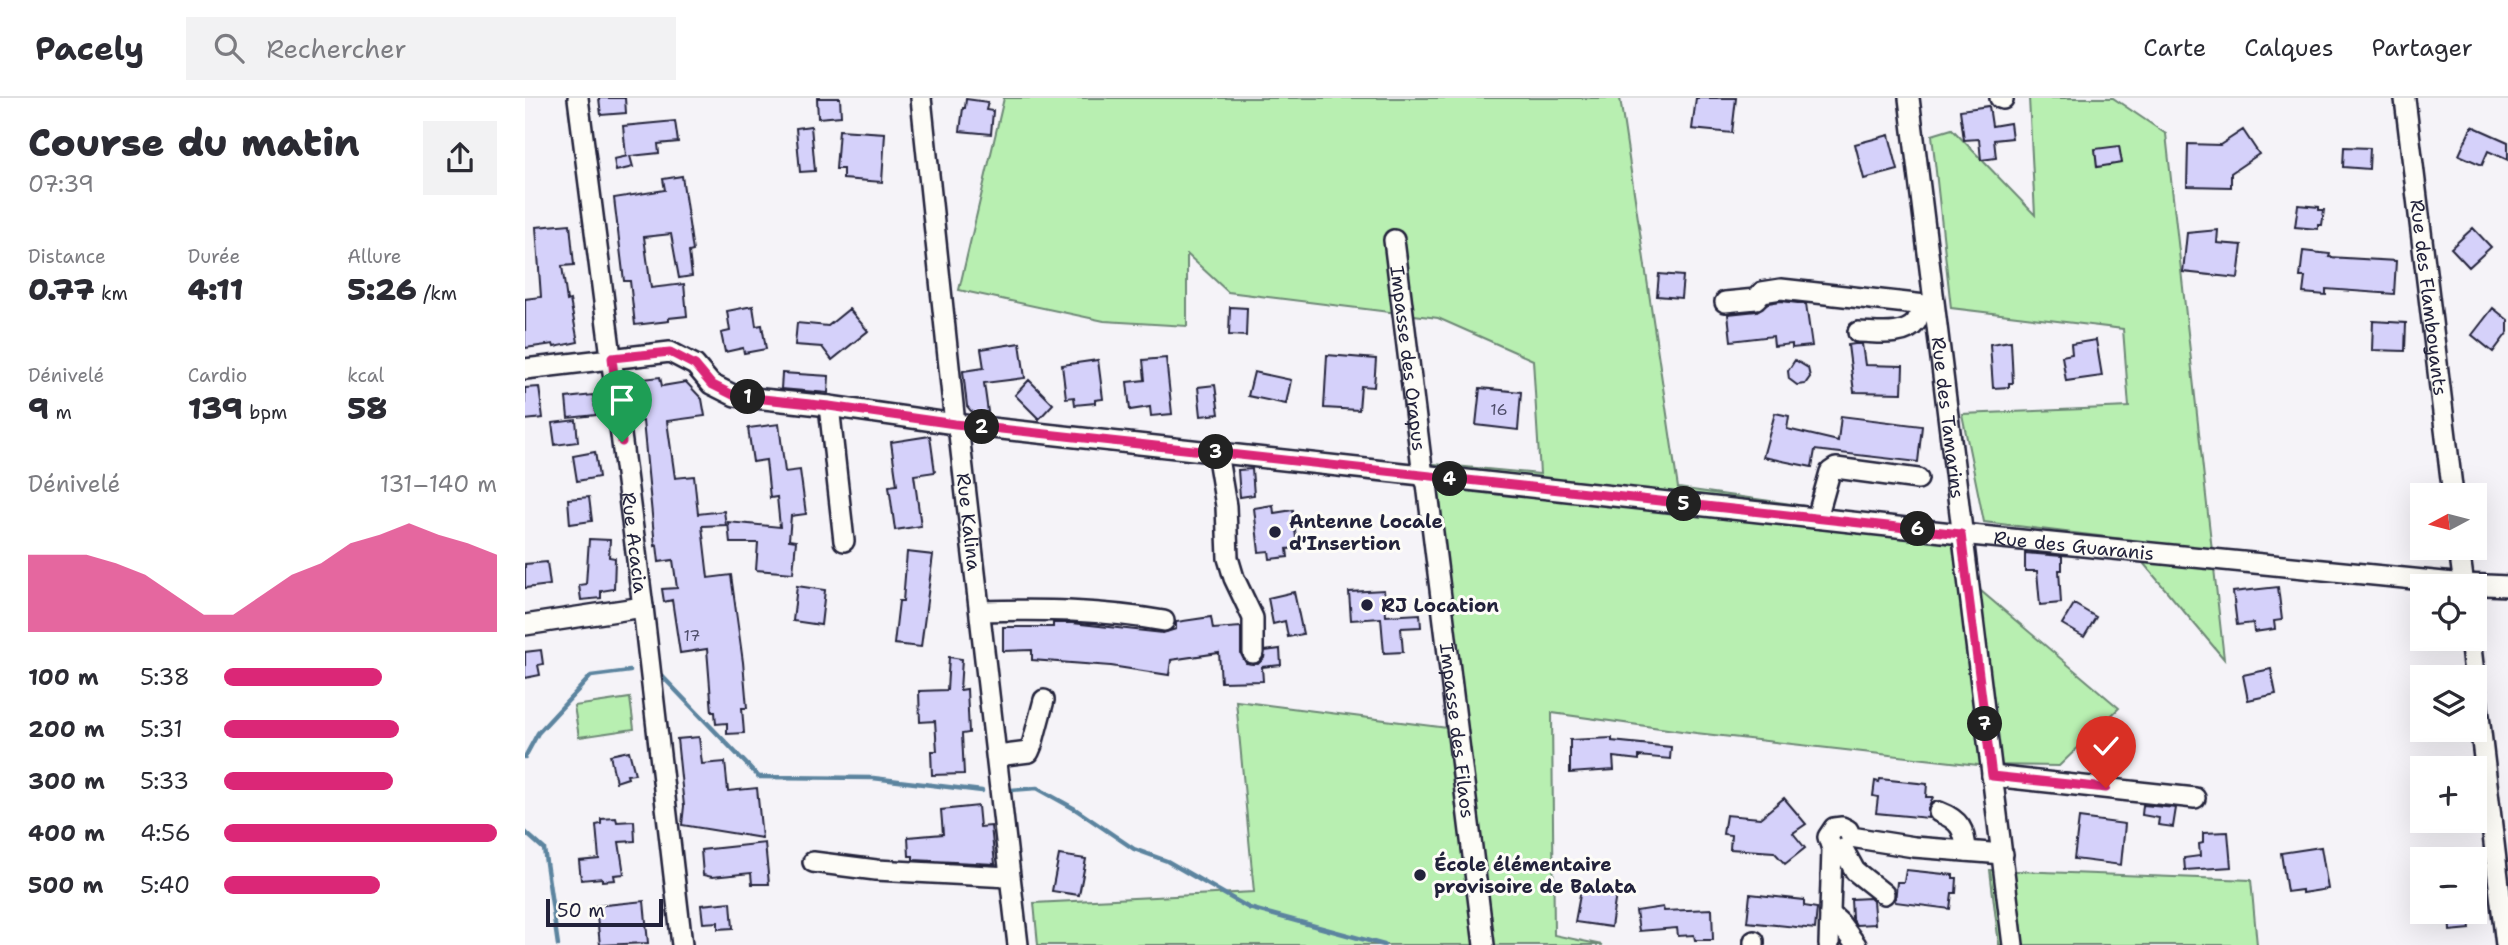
<!DOCTYPE html>
<html lang="fr">
<head>
<meta charset="utf-8">
<style>
  body { margin:0; font-family:"Shantell Sans",sans-serif; background:#f2f2f3; color:#2b2b33; height:100vh; display:flex; flex-direction:column; font-size:26px; white-space:nowrap }
  * { box-sizing:border-box; margin:0 }
  p { font-size:23px; color:#7c7c81 }
  .icon { flex:none; width:38px; height:38px; fill:none; stroke:currentColor; stroke-width:2; stroke-linecap:round; stroke-linejoin:round }
  .map { position:relative; flex:1; overflow:hidden }
  .drawer { display:flex; flex-direction:column; background:#fff; width:525px }
  .drawer>* { flex:none }
  .needle { width:46px; rotate:263deg }
  .buttons { position:absolute; left:1885px; top:385px; display:grid; gap:14px }
  .buttons a { display:grid; place-items:center; width:77px; height:77px; border-radius:0px; background:#fff; box-shadow:0 7px 28px #0002; font-size:35px }
  .scale { position:absolute; left:21px; bottom:18px; width:117px; box-sizing:border-box; padding-left:7px; border:4px solid #22223b; border-top:0; font-size:19px; line-height:24px; white-space:nowrap; color:#22223b; -webkit-text-stroke:5px #fdfcf7; paint-order:stroke }
  .pin { position:absolute; display:grid; place-items:center; width:60px; height:60px; color:#fff; margin:-72px -30px; border-radius:50% 50% 50% 0; rotate:-45deg; box-shadow:0 0 7px #0007 }
  .pin .icon { rotate:45deg }
  .km { position:absolute; width:35px; height:35px; margin:-18px; border-radius:50%; background:#222; color:#fff; font-size:19px; line-height:35px; text-align:center }
  .round { display:grid; place-items:center; flex:none; width:74px; height:74px; border-radius:0px; background:#f2f2f3 }
  .headline { display:flex; align-items:center; justify-content:space-between; height:119px; padding:0 28px }
  h1 { font-size:38px; font-weight:800; line-height:52px }
  .stats { display:grid; grid-template-columns:repeat(3,1fr); gap:10px; height:119px; padding:7px 28px }
  .stats div { display:grid; align-content:center }
  .stats b { font-size:30px; font-weight:800 }
  .stats small { font-size:19px; font-weight:400 }
  .stats p { font-size:19px }
  .chart { height:196px; padding:14px 28px }
  .chart p { display:flex; justify-content:space-between }
  .chart svg { width:100%; height:126px; margin-top:7px; fill:#db2777; opacity:.7 }
  ul { padding:0 28px; list-style:none; font-size:23px }
  li { display:grid; grid-template-columns:112px 84px 1fr; align-items:center; height:52px }
  li i { height:18px; border-radius:9px; background:#db2777 }
  header { display:flex; align-items:center; gap:42px; box-sizing:border-box; height:98px; padding:0 35px; background:#fff; border-bottom:2px solid #e1e1e2 }
  header strong { font-size:33px }
  nav { display:flex; gap:38px; margin-inline-start:auto; font-size:24px }
  .search { width:490px; height:63px; background:#f2f2f3; display:flex; align-items:center; gap:18px; box-sizing:border-box; padding:0 24px; border-radius:0px; color:#7c7c81; font-size:26px }
  main { display:flex; flex:1; min-height:0 }
  .map>svg:first-child { display:block }
  .green { fill:#b8efb1; stroke:#6d8876; stroke-width:2 }
  .lines { fill:none; stroke-linecap:round; stroke-linejoin:round }
  .stream { stroke:#5b849f; stroke-width:4.5 }
  .building { fill:#d5d1fa; stroke:#22223b; stroke-width:2 }
  .minor-casing { stroke:#22223b; stroke-width:24 }
  .minor { stroke:#fdfcf7; stroke-width:19 }
  .route-casing { stroke:#fff; stroke-width:14 }
  .route { stroke:#db2777; stroke-width:9 }
  .poi-dot { fill:#22223b; stroke:#fdfcf7; stroke-width:2.5 }
  .labels { text-anchor:middle; dominant-baseline:central; stroke-width:6; stroke-linejoin:round; paint-order:stroke }
  .number-label { font-size:16px; fill:#4f4e6b }
  .street-label { font-size:19px; fill:#22223b; stroke:#fdfcf7 }
  .poi-label { font-size:19px; font-weight:bold; fill:#22223b; stroke:#fdfcf7; text-anchor:start }
</style>
</head>
<body>
<header>
<strong>Pacely</strong>
<div class="search"><svg class="icon" aria-label="search" viewBox="0 0 24 24"><circle cx="10" cy="10" r="6"/><path d="M15 15l6 6"/></svg>Rechercher</div>
<nav><a>Carte</a><a>Calques</a><a>Partager</a></nav>
</header>
<main>
<section class="drawer">
<div class="headline"><div><h1>Course du matin</h1><p>07:39</p></div><a class="round"><svg class="icon" aria-label="share" viewBox="0 0 24 24"><path d="M12 15V3M7 8l5-5 5 5M5 13v7h14v-7"/></svg></a></div>
<div class="stats">
<div><p>Distance</p><b>0.77<small> km</small></b></div>
<div><p>Durée</p><b>4:11</b></div>
<div><p>Allure</p><b>5:26<small> /km</small></b></div>
</div>
<div class="stats">
<div><p>Dénivelé</p><b>9<small> m</small></b></div>
<div><p>Cardio</p><b>139<small> bpm</small></b></div>
<div><p>kcal</p><b>58</b></div>
</div>
<div class="chart"><p><span>Dénivelé</span>131–140 m</p>
<svg viewBox="0 0 160 44" preserveAspectRatio="none"><path d="M0 44V17L10 17L20 17L30 20L40 24L50 31L60 38L70 38L80 31L90 24L100 20L110 13L120 10L130 6L140 10L150 13L160 17V44z"/></svg>
</div>
<ul>
<li><b>100 m</b>5:38<i style="width:58%"></i></li>
<li><b>200 m</b>5:31<i style="width:64%"></i></li>
<li><b>300 m</b>5:33<i style="width:62%"></i></li>
<li><b>400 m</b>4:56<i style="width:100%"></i></li>
<li><b>500 m</b>5:40<i style="width:57%"></i></li>
</ul>
</section>
<div class="map">
<svg width="1983" height="847" viewBox="0 0 1983 847">
  <rect width="100%" height="100%" fill="#f5f3f8"/>
  <filter id="ink" filterUnits="userSpaceOnUse"><feTurbulence type="fractalNoise" baseFrequency=".0143" numOctaves="2"/><feDisplacementMap in="SourceGraphic" scale="14" xChannelSelector="R" yChannelSelector="G"/><feConvolveMatrix kernelMatrix="1 2 1 2 8 2 1 2 1" color-interpolation-filters="sRGB"/></filter>
  <g filter="url(#ink)">
    <path class="green" d="M479,0h616l58,390 263,37 40,66 138,117 -60,58 -81,-1 -282,-32 -144,-20 2,222 48,10h-564l-4,-42 220,-11 -18,-191 212,27 -34,-266 126,12 -7,-114 -95,-42 -210,-26 -41,-38v72l-83,-5 -145,-31z
      M1504,0h84l53,36 58,525 -101,-120 -139,-17 -22,-108 167,-7 -6,-78 -172,-21 -19,-173 20,-6 83,86z
      M105,600l4,31 -55,8 -5,-31z
      M1465,772l261,10 6,65h-258z"/>
    <g class="lines">
      <path class="stream" d="M136,577l98,102 114,1 109,13
        M0,659l13,-24 53,-57 39,-5
        M486,692l26,-2 38,21 59,40 33,12 82,47 135,37
        M0,734l19,17 14,96"/>
    </g>
    <path class="building" d="M74,0h26l1,15 -25,2z
      M292,0h23l1,18 -23,2z
      M1171,0h40l-4,35 -40,-4z
      M441,1l22,3 -2,8 7,1 -2,23 -31,-3 3,-23h2z
      M1464,8l3,20 18,-3 2,15 -18,2 2,18 -15,2 -2,-21 -15,1 -4,-30z
      M150,23l3,21 -20,2 1,9 -29,3 3,11 -17,4 -2,-12 14,-3h-2l-3,-30z
      M286,28l4,45 -15,1 -4,-44z
      M1947,28l36,16v18l-20,-9 -6,14 -23,-10z
      M314,32l46,3 -3,49 -39,-3v-10h-7z
      M1718,32l16,24 -28,19v14l-44,-1 1,-42 32,1z
      M1364,37l9,35 -34,9 -9,-35z
      M1594,48l3,17 -25,4 -2,-18z
      M1819,49l26,1 -1,21 -26,-2z
      M157,78l11,75 -4,1 3,24 -13,2 -8,-44 -27,3 7,51 33,-4 3,32 -18,2v3l-34,4 -5,-44h-6l-10,-83 51,-8 -2,-11z
      M1773,107l21,2v3h5l-2,15h-4v4l-23,-2z
      M45,126l4,41 -12,1 5,35 3,-1 8,42 -24,5 -1,-3 -28,4v-49l16,-2 -5,-70z
      M1948,130l18,19 -22,20 -18,-19z
      M1693,132l-1,13 25,2 -4,33 -55,-6 4,-39z
      M1778,153l27,3 -1,3 67,4 -2,33 -68,-5v6l-23,-2 2,-16h-5z
      M1134,176l24,2 -2,22 -24,-2z
      M1256,203l25,3 6,42 -20,2v-4l-18,2 -1,-10 -42,5 -3,-27 29,-3 11,-8z
      M228,208l3,20 6,-1 4,24 -22,4 -1,-5 -18,4 -4,-19 9,-2 -3,-20z
      M705,209l17,1 -1,28 -17,-1z
      M1968,210l15,12v12l-15,20 -21,-17z
      M324,211l19,22 -36,29 -10,-13 -27,-2 2,-22 31,3z
      M1848,223l33,2 -1,28 -33,-1z
      M1571,242l6,36 -36,5 -4,-25 10,-2 -1,-10z
      M1486,243l2,42h-4v4l-16,1 -3,-44z
      M495,245l5,35 -41,5 4,29 -10,2 -7,-3 -4,-5 -4,-35 21,-3 -3,-19z
      M1330,246h7l3,21 38,1 -1,27 -48,-1 -6,-47z
      M802,257l49,4 -2,28 -13,-1 -2,24 -35,-2z
      M641,260l6,56 -21,2 -1,-9 -20,3 -3,-28 18,-2 -2,-20z
      M573,262l5,39 -8,1v3l-20,2 -1,-8 -8,1 -4,-33z
      M1270,262l13,8 2,9 -5,7 -8,1 -8,-6 -1,-8z
      M729,274l37,8 -5,24 -38,-8z
      M257,275l47,3 -1,17 -47,-4z
      M135,279l2,9 24,-4 16,17 3,17 -38,5 8,57 19,-2 4,38 26,-3 2,14 -24,1 6,52 23,-3 12,87 4,46h-5l2,25 -17,1v-11l-11,1 -1,-12h-3l-5,-63 -27,4 -8,-53 -8,2 -2,-13 15,-1 -4,-28 -14,2 -2,-17 -2,1 -12,-125 -9,1 -4,-30 6,-1 -2,-11z
      M504,282l24,24 -14,15 -24,-24z
      M690,287l4,29 -18,2 -3,-29z
      M14,289l4,31 -18,2v-32z
      M955,290l41,4 -3,38 -42,-5z
      M68,297l3,20 -28,3 -2,-20z
      M1250,315l14,3 -2,13 51,12 3,-25 81,10 -4,36 -103,-12 -3,17 -49,-10z
      M51,322l2,22 -23,3 -3,-22z
      M254,326l6,48 15,-2 6,44 -15,2 -2,24 7,1 -3,32 -37,-3 2,-27h-28l-2,-21 52,5 -3,-30 -7,1 -4,-38 -13,2 -5,-34z
      M405,338l5,36 -21,3 7,51 -26,4 -6,-44 8,-1 -6,-43z
      M70,354l4,25 -22,4 -4,-25z
      M727,371l2,26 -14,2 -2,-27z
      M64,399l3,24 -22,3 -2,-25z
      M748,407l1,8 19,-3 4,38 -10,1 1,8 -18,2 -1,-8 -10,1 -5,-44z
      M64,441l21,1 -1,17 6,1 -1,31 -13,2v7l-20,2 -2,-15 7,-1z
      M382,454l26,3 -12,92 -27,-3 5,-43h4z
      M1500,455l37,3v14h-3l2,33 -21,2 -3,-34h-12z
      M22,464l3,23 -25,3v-24z
      M272,488l28,4 -4,35 -28,-4z
      M1753,489l4,33 -8,1 1,8 -21,3 -1,-9 -16,2 -4,-33z
      M859,492l2,26 34,-2 1,13 -20,1 2,24 -19,1 -3,-35 -30,2 -2,-28z
      M769,494l9,42 -15,3 -3,-16 -12,3 -5,-26z
      M1549,506l22,13 -12,20 -22,-13z
      M686,519l2,12 28,-2v27l5,9 12,1 6,-6 1,-7 15,-2 1,16 -19,2 1,14 -42,1 -2,-29 -48,7 -2,15 -58,-9 -79,-6v-10l-29,1v-24h50v-4h19l91,10 13,-4v-7z
      M16,552l2,14 -5,1 2,10 -15,3v-26z
      M424,559l13,2 -2,31 7,-1 2,44 -7,1 2,40 -32,1 -1,-24h6l-2,-30 -15,1 -1,-31 28,-1z
      M1746,571l5,25 -28,6 -5,-25z
      M174,639l3,27 23,-2 3,29 29,-3 5,50 -80,-13 2,-19 -7,-67z
      M1087,640v3l59,6 -1,12 -31,-3v4l-26,-3 1,13 -44,3v-33z
      M104,653l6,23 -8,1 1,3 -12,4 -6,-27z
      M1355,681l47,5 -1,13h7l-5,11v10l-52,-5 2,-16 -5,-1 2,-15 4,1z
      M1259,700l22,26 -13,9 12,15 -20,16 -11,-12 -44,-3 1,-14 -8,-1 3,-19 34,3z
      M1618,707l33,3 -3,19 -15,-2 1,-7 -17,-3z
      M453,708l2,21 11,-1 4,38 -82,-4v-4h-4l-1,-19 35,-3 -2,-24z
      M91,720l1,4 17,-1 1,20 -16,1 5,32 -10,1 1,5 -13,1v-3l-21,2 -2,-19 20,-2 -3,-34 5,-1v-5z
      M1554,720l46,6 -4,41 -47,-6z
      M1703,734l3,35 -46,3 -1,-12 16,-2 -1,-12 4,-1v-10z
      M240,745l4,41h-17l-1,-11 -39,4 -9,-2 -2,-25z
      M1796,749l7,42 -26,4v-3l-15,2 -6,-39z
      M534,757l27,4 -7,36 -27,-4z
      M1381,772l47,5v3h4l-1,15h-4l-2,16 -55,-7 2,-20h7z
      M1057,786l35,4 -6,39 -36,-5z
      M1225,796l54,6v6l13,2 -2,21 -68,-7z
      M1345,800l3,3 2,23 -19,1 -4,-7 -1,-19z
      M119,803l4,42 -48,2 -4,-39z
      M206,804l2,26 -15,1v-7l-15,1 -2,-18z
      M1138,809l1,4 48,-2 1,31h-18l-1,-5 -16,1 -1,-8 -38,3 -3,-20z
      M1924,814h19l2,17 -20,2z"/>
    <g class="lines">
      <defs>
        <g id="minor">
          <path id="s1" d="M53,0l65,509 39,338"/>
          <path id="s2" d="M396,0l34,326 4,10 59,511"/>
          <path id="s3" d="M1384,0l104,847"/>
          <path d="M1475,0l3,1"/>
          <path id="s4" d="M1880,1l48,396"/>
          <path id="s5" d="M869,142l29,236 4,8 57,461"/>
          <path d="M1200,204l31,-3 6,-7 19,-3 153,17"/>
          <path d="M1333,234c17,0 46,6 58,-10 3,-4 4,-12 5,-17"/>
          <path id="s6" d="M0,271l145,-17 25,13 16,19 24,12 94,10 126,18 1006,110 503,50 44,2"/>
          <path d="M304,308l15,135"/>
          <path d="M692,354l9,54 2,52 6,20 19,40v35"/>
          <path d="M1292,420l13,-46 6,-4 82,11"/>
          <path d="M1934,450l5,38"/>
          <path d="M455,513c63,-2 122,-1 184,10"/>
          <path d="M0,527l118,-18"/>
          <path d="M1945,541l36,306"/>
          <path d="M472,658l32,-4 3,-7 12,-45"/>
          <path d="M1467,678l203,22"/>
          <path d="M1414,714c21,8 26,18 27,39"/>
          <path d="M1318,751l12,22 29,23"/>
          <path d="M288,764l63,8 133,7"/>
          <path d="M1305,816l9,8 17,23"/>
          <path d="M1229,843v4"/>
          <path d="M1304,847l3,-96 -4,-12 6,-9 8,-1 6,3 3,7 63,10 89,7"/>
        </g>
      </defs>
      <use href="#minor" class="minor-casing"/>
      <use href="#minor" class="minor"/>
    </g>
  </g>
  <g class="lines" filter="url(#ink)">
    <defs>
      <path id="route" d="M97,344l-10,-84 58,-6 25,13 16,19 24,12 94,10 126,18 1006,110 31,242 114,12"/>
    </defs>
    <use href="#route" class="route-casing"/>
    <use href="#route" class="route"/>
  </g>
  <g class="poi-dot">
    <circle cx="750" cy="434" r="7"/>
    <circle cx="842" cy="507" r="7"/>
    <circle cx="895" cy="777" r="7"/>
  </g>
  <g class="labels">
    <g class="number-label">
      <text x="974" y="311">16</text>
      <text x="167" y="537">17</text>
    </g>
    <g class="street-label">
      <text stroke="none"><textPath href="#s4" startOffset="200">Rue des Flamboyants</textPath></text>
      <text stroke="none"><textPath href="#s5" startOffset="119">Impasse des Orapus</textPath></text>
      <text stroke="none"><textPath href="#s3" startOffset="322">Rue des Tamarins</textPath></text>
      <text stroke="none"><textPath href="#s2" startOffset="427">Rue Kalina</textPath></text>
      <text stroke="none"><textPath href="#s1" startOffset="448">Rue Acacia</textPath></text>
      <text stroke="none"><textPath href="#s6" startOffset="1573">Rue des Guaranis</textPath></text>
      <text stroke="none"><textPath href="#s5" startOffset="495">Impasse des Filaos</textPath></text>
    </g>
    <g class="poi-label">
      <text x="764" y="423">Antenne Locale<tspan x="764" dy="22">d'Insertion</tspan></text>
      <text x="856" y="507">RJ Location</text>
      <text x="909" y="766">École élémentaire<tspan x="909" dy="22">provisoire de Balata</tspan></text>
    </g>
  </g>
</svg>
<div class="buttons">
<a><svg class="needle" viewBox="-14 -14 28 28"><path d="M0-13l5 13h-10z" fill="#e53935"/><path d="M0 13l5-13h-10z" fill="#7c7c81"/></svg></a>
<a><svg class="icon" aria-label="locate" viewBox="0 0 24 24"><circle cx="12" cy="12" r="6"/><path d="M12 2v4M12 18v4M2 12h4M18 12h4"/></svg></a>
<a><svg class="icon" aria-label="layers" viewBox="0 0 24 24"><path d="M12 4l9 5-9 5-9-5zM3 14l9 5 9-5"/></svg></a>
<a>+</a>
<a>−</a>
</div>
<div class="scale">50 m</div>
<div class="pin" style="left:97px;top:344px;background:#1e9e55"><svg class="icon" aria-label="arrive" viewBox="0 0 24 24"><path d="M6 21V4h12l-3 4 3 4H6"/></svg></div>
<div class="pin" style="left:1581px;top:690px;background:#d93025"><svg class="icon" aria-label="check" viewBox="0 0 24 24"><path d="M5 12l5 5 9-10"/></svg></div>
<b class="km" style="left:223px;top:299px">1</b>
<b class="km" style="left:457px;top:329px">2</b>
<b class="km" style="left:691px;top:354px">3</b>
<b class="km" style="left:925px;top:381px">4</b>
<b class="km" style="left:1159px;top:406px">5</b>
<b class="km" style="left:1393px;top:431px">6</b>
<b class="km" style="left:1460px;top:626px">7</b>
</div>
</main>
</body>
</html>
